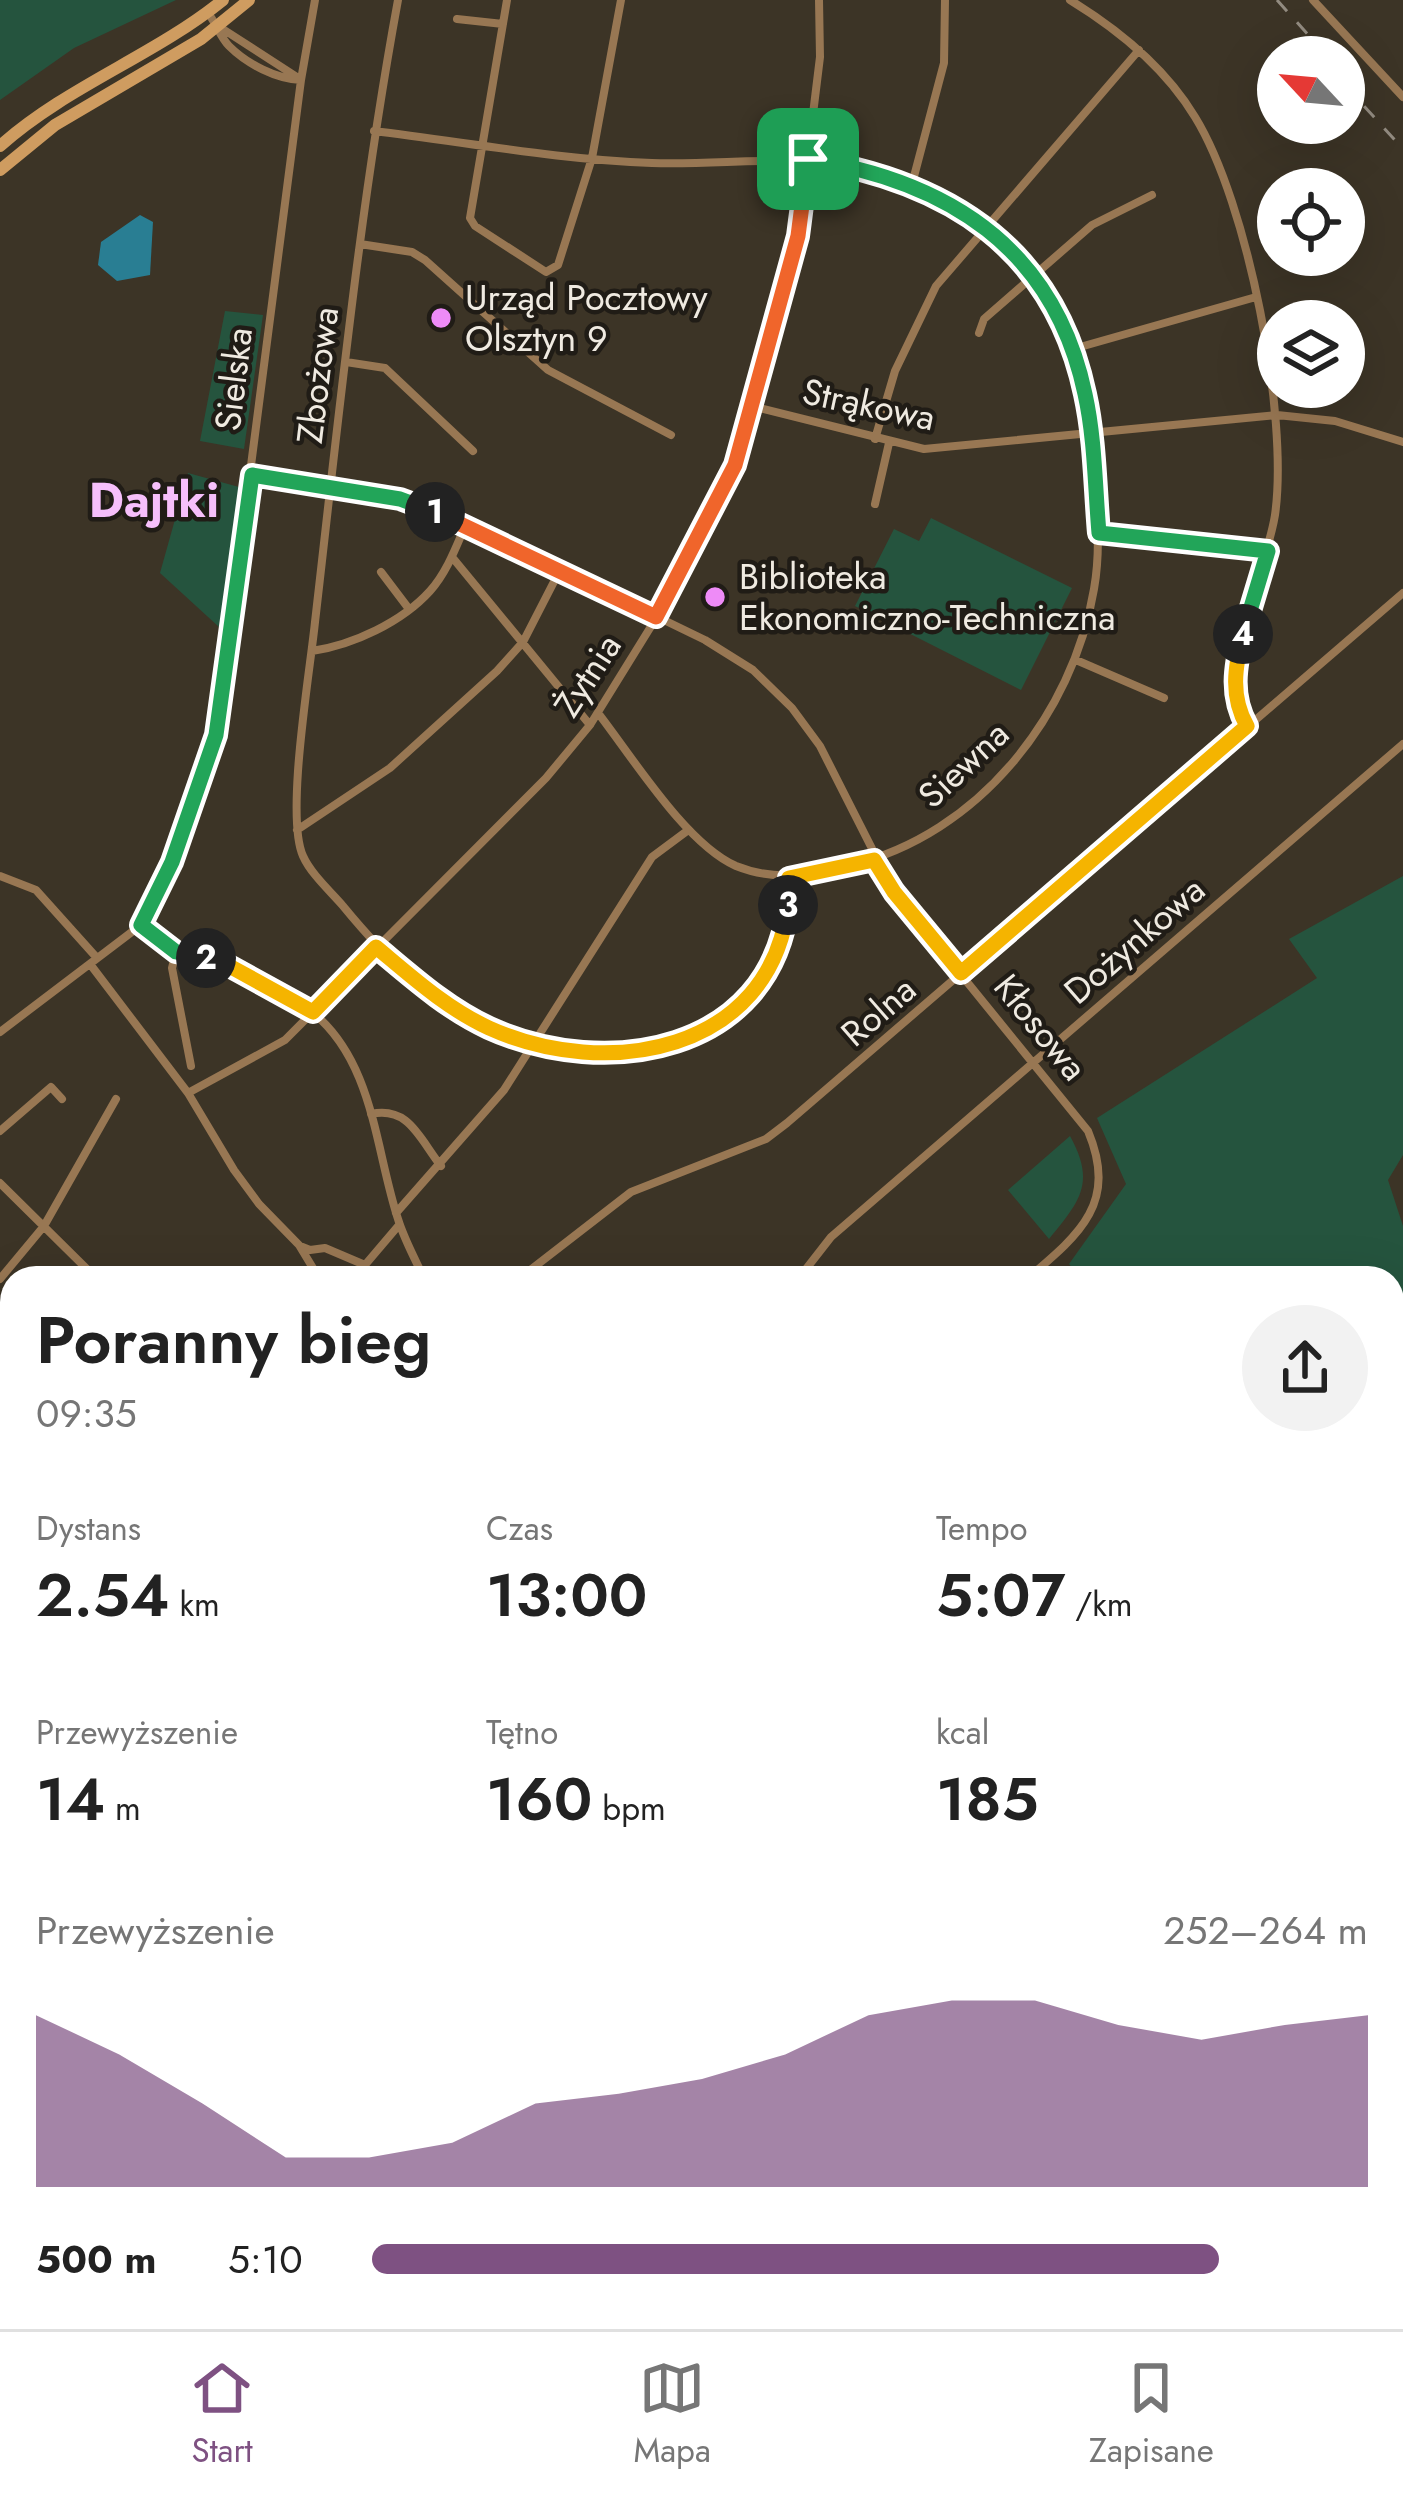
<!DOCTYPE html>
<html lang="pl">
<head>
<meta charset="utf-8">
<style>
  body { margin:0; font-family:Jost,sans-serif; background:#f2f2f2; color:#222; height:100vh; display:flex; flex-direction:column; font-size:45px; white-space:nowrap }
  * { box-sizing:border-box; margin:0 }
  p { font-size:39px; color:#767676 }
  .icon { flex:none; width:66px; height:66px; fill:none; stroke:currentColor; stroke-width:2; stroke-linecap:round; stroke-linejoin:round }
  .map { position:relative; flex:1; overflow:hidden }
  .sheet { position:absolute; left:0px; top:1266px; width:1404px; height:1065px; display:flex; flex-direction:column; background:#fff; border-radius:36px 36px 0 0; box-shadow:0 12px 48px #0002 }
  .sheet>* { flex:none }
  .needle { width:78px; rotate:296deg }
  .tools { position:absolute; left:1257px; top:36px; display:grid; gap:24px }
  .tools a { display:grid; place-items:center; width:108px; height:108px; border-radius:50%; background:#fff; box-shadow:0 12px 48px #0002; font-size:60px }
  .pin { position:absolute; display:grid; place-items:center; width:102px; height:102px; color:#fff; margin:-51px; border-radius:24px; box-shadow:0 6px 18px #0006 }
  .km { position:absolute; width:60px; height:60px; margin:-30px; border-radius:50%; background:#222; color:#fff; font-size:33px; line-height:60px; text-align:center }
  .round { display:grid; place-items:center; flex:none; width:126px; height:126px; border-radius:63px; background:#f2f2f2 }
  .summary { display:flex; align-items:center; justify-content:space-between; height:204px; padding:0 36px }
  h1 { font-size:66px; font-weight:600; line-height:90px }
  .figures { display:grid; grid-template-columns:repeat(3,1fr); gap:18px; height:204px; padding:12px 36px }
  .figures div { display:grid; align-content:center }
  .figures b { font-size:60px; font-weight:600 }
  .figures small { font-size:33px; font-weight:400 }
  .figures p { font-size:33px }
  .chart { height:336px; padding:24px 36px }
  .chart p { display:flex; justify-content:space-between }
  .chart svg { width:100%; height:216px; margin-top:12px; fill:#7e5182; opacity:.7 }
  ul { padding:0 36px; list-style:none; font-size:39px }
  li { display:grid; grid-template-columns:192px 144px 1fr; align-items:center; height:90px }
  li i { height:30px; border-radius:15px; background:#7e5182 }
  .dock { display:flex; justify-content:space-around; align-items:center; height:168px; border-top:3px solid #e0e0e0; background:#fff; font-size:33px; color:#767676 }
  .dock a { display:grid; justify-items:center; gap:6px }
  .dock .on { color:#7e5182 }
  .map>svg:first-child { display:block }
  .green { fill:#25543e }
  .water { fill:#297e93 }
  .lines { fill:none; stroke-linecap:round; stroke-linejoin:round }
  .canal { stroke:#297e93; stroke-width:10 }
  .street { stroke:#987753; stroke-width:8 }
  .secondary { stroke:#cf9c60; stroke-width:12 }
  .rail { stroke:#928b80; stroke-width:3; stroke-dasharray:15 15; stroke-linecap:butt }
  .split-1-casing { stroke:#fff; stroke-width:24 }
  .split-2-casing { stroke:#fff; stroke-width:24 }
  .split-3-casing { stroke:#fff; stroke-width:24 }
  .split-4-casing { stroke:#fff; stroke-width:24 }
  .split-5-casing { stroke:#fff; stroke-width:24 }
  .split-1 { stroke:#f0652b; stroke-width:15 }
  .split-2 { stroke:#22a559; stroke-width:15 }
  .split-3 { stroke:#f5b400; stroke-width:15 }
  .split-4 { stroke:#f5b400; stroke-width:15 }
  .split-5 { stroke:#22a559; stroke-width:15 }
  .poi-dot { fill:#ee8bf7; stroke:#201c16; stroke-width:4.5 }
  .labels { text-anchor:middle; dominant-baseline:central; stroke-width:9; stroke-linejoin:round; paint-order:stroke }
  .poi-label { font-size:36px; fill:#efeae1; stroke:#201c16; text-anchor:start }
  .street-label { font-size:36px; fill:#efeae1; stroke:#201c16 }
  .district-label { font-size:48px; font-weight:bold; fill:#f6bffb; stroke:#201c16 }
</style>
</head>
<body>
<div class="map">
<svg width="1403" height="2329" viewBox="0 0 1403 2329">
  <rect width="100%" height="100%" fill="#3c3426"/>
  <path class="green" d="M0,0h176l-102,48 -74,52z
    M225,311l38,4 -19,134 -44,-8z
    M188,473l51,14 -20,140 -59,-54z
    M931,518l141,70 -51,102 -166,-84 39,-77 25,12z
    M1403,876v279l-15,25 15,46v248l-11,6v-202h-311l-12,-14 57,-80 -29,-66 220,-140 -28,-39z
    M1070,1136c26,47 10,65 -21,103l-41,-49z
    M12,1921v226l-12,-1v-218z
    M1392,2006h11v323h-592l-5,-10h586z"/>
  <path class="water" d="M140,215l13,7 -3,53 -33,6 -19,-16 3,-23z"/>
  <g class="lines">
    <path class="canal" d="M1392,1815l11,-5
      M0,2252l12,-1"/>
    <path class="street" d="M398,0c-38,206 -59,414 -83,622 -5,50 -30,194 -12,234 8,18 27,35 40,50 41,50 91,101 153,125 136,52 290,15 293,-153
      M507,0l-37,218 5,8 71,46 12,-7 34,-107 29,-158
      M1070,0c49,30 95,67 125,117 53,86 94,299 80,398 -10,63 -62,153 -28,211
      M1313,0l90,97
      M208,13c8,10 12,24 21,33 18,18 47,33 72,34
      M457,19l46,5
      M218,26l82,53
      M374,131c92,11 186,29 278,32 89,3 175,-16 260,21 127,55 173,156 182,288 3,39 7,78 0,117 -21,126 -116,246 -243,276 -41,10 -75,17 -115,1 -50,-22 -103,-108 -138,-153
      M912,184l32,-121 1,-63
      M360,244l52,8 13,8 123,110 123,65
      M979,333l5,-14 108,-94 60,-30
      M1073,349l183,-52
      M346,362l39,6 88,83
      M751,406l173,43 353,-34 58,6 68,21
      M875,439l20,-68 41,-85 203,-236
      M252,474l149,25 65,25 239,116 48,30 39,38 28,38 74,146 194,239c30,72 -8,103 -60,147
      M875,504l14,-61
      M1099,533l169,18
      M452,557l138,168
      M381,572l28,37
      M312,651c41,-6 90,-29 118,-60 17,-19 26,-44 36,-67
      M1076,660l88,38
      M297,830l93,-62 107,-97 26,-29 37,-72
      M0,876l36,14 61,68
      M141,925c32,31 44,23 81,37 29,11 65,30 89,49 63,50 64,138 87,208 6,20 17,40 26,59
      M176,952l-4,16 19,98
      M90,964l98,129 46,77 25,34 40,41 20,33
      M0,1032l141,-107 11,-16 41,-102 23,-72 85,-655 14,-80
      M188,1093l97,-53 261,-262 44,-53 73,-118 70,-136 65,-235 22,-179 -1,-57
      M371,1114c38,-8 48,24 70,52
      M0,1131l51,-44 11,12
      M0,1183l96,95
      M396,1213l108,-123 148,-233 35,-26
      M300,1246l10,4 15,-2 40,17 34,-40
      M520,1278l111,-86 135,-53 21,-16 616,-530
      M799,1278l32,-41 572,-493
      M0,1279l44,-53 72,-127
      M0,1331l12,8
      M0,1367l12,-13
      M0,1437l12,-11
      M1392,1534h11
      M0,1553l12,13
      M0,1623l12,-11
      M0,1806l12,13
      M0,1852l12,-11"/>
    <path class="secondary" d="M0,146c67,-60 154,-90 223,-146
      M0,170l55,-45 146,-86 48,-39"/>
    <path class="rail" d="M1277,0l51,57
      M1344,84l59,65"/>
  </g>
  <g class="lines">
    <defs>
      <path id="split-1" d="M435,512l221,105 79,-152 63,-229 10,-77"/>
      <path id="split-2" d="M206,958l-30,-6 -35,-27 31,-63 44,-127 36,-260 148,24 35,13"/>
      <path id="split-3" d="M206,958l16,4 91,50 63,-65c36,30 70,61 113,81 117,53 282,25 299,-123"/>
      <path id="split-4" d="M788,905l1,-27 85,-18 20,32 67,81 286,-247c-17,-30 -12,-59 -4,-92"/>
      <path id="split-5" d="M808,159c139,22 246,88 277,235 10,45 10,93 14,139l169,18 -25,83"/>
    </defs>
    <use href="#split-1" class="split-1-casing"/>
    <use href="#split-2" class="split-2-casing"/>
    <use href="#split-3" class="split-3-casing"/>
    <use href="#split-4" class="split-4-casing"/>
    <use href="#split-5" class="split-5-casing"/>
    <use href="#split-1" class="split-1"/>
    <use href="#split-2" class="split-2"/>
    <use href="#split-3" class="split-3"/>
    <use href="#split-4" class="split-4"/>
    <use href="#split-5" class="split-5"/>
  </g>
  <g class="poi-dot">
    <circle cx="441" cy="318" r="12"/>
    <circle cx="715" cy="597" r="12"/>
  </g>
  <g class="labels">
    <g class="poi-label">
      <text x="465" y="297">Urząd Pocztowy<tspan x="465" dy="41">Olsztyn 9</tspan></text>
      <text x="739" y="576">Biblioteka<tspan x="739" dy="41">Ekonomiczno-Techniczna</tspan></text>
    </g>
    <g class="street-label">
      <text transform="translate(317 375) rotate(-83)">Zbożowa</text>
      <text transform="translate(233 379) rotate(-83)">Sielska</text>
      <text transform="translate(869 404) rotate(12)">Strąkowa</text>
      <text transform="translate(587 675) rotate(-57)">Żytnia</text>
      <text transform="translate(963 764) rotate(-43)">Siewna</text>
      <text transform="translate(1134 940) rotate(-41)">Dożynkowa</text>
      <text transform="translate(878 1011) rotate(-41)">Rolna</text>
      <text transform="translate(1041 1027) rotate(51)">Kłosowa</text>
    </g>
    <g class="district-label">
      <text x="154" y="500">Dajtki</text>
    </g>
  </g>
</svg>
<div class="tools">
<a><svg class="needle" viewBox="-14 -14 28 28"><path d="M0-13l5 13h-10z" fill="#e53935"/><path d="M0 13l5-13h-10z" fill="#767676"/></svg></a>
<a><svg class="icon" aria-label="locate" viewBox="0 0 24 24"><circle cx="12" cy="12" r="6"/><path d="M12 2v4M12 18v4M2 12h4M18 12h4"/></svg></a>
<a><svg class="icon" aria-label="layers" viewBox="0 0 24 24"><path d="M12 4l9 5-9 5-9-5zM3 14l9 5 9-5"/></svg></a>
</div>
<div class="pin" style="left:808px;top:159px;background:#1e9e55"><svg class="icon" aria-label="arrive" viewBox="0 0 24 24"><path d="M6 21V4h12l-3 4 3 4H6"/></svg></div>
<b class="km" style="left:435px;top:512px">1</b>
<b class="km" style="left:206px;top:958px">2</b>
<b class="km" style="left:788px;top:905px">3</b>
<b class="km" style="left:1243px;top:634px">4</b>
<section class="sheet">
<div class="summary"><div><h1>Poranny bieg</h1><p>09:35</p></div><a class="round"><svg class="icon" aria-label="share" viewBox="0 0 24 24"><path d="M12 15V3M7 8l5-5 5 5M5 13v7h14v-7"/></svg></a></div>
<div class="figures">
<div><p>Dystans</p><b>2.54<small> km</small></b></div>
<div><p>Czas</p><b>13:00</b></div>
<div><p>Tempo</p><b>5:07<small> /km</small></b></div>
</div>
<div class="figures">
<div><p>Przewyższenie</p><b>14<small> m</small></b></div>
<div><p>Tętno</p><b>160<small> bpm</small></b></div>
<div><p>kcal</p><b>185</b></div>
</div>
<div class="chart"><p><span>Przewyższenie</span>252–264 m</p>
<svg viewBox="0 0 160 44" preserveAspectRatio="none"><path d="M0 44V9L10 17L20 27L30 38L40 38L50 35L60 27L70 25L80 22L90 17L100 9L110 6L120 6L130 11L140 14L150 11L160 9V44z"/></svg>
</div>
<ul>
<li><b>500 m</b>5:10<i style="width:85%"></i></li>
</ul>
</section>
</div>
<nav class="dock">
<a class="on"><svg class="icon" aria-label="home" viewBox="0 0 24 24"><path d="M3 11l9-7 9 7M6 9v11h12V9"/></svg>Start</a>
<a><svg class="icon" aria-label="map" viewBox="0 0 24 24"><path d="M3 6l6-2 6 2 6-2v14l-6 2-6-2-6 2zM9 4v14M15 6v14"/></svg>Mapa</a>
<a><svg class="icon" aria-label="saved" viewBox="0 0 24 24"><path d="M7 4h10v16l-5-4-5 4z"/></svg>Zapisane</a>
</nav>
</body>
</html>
